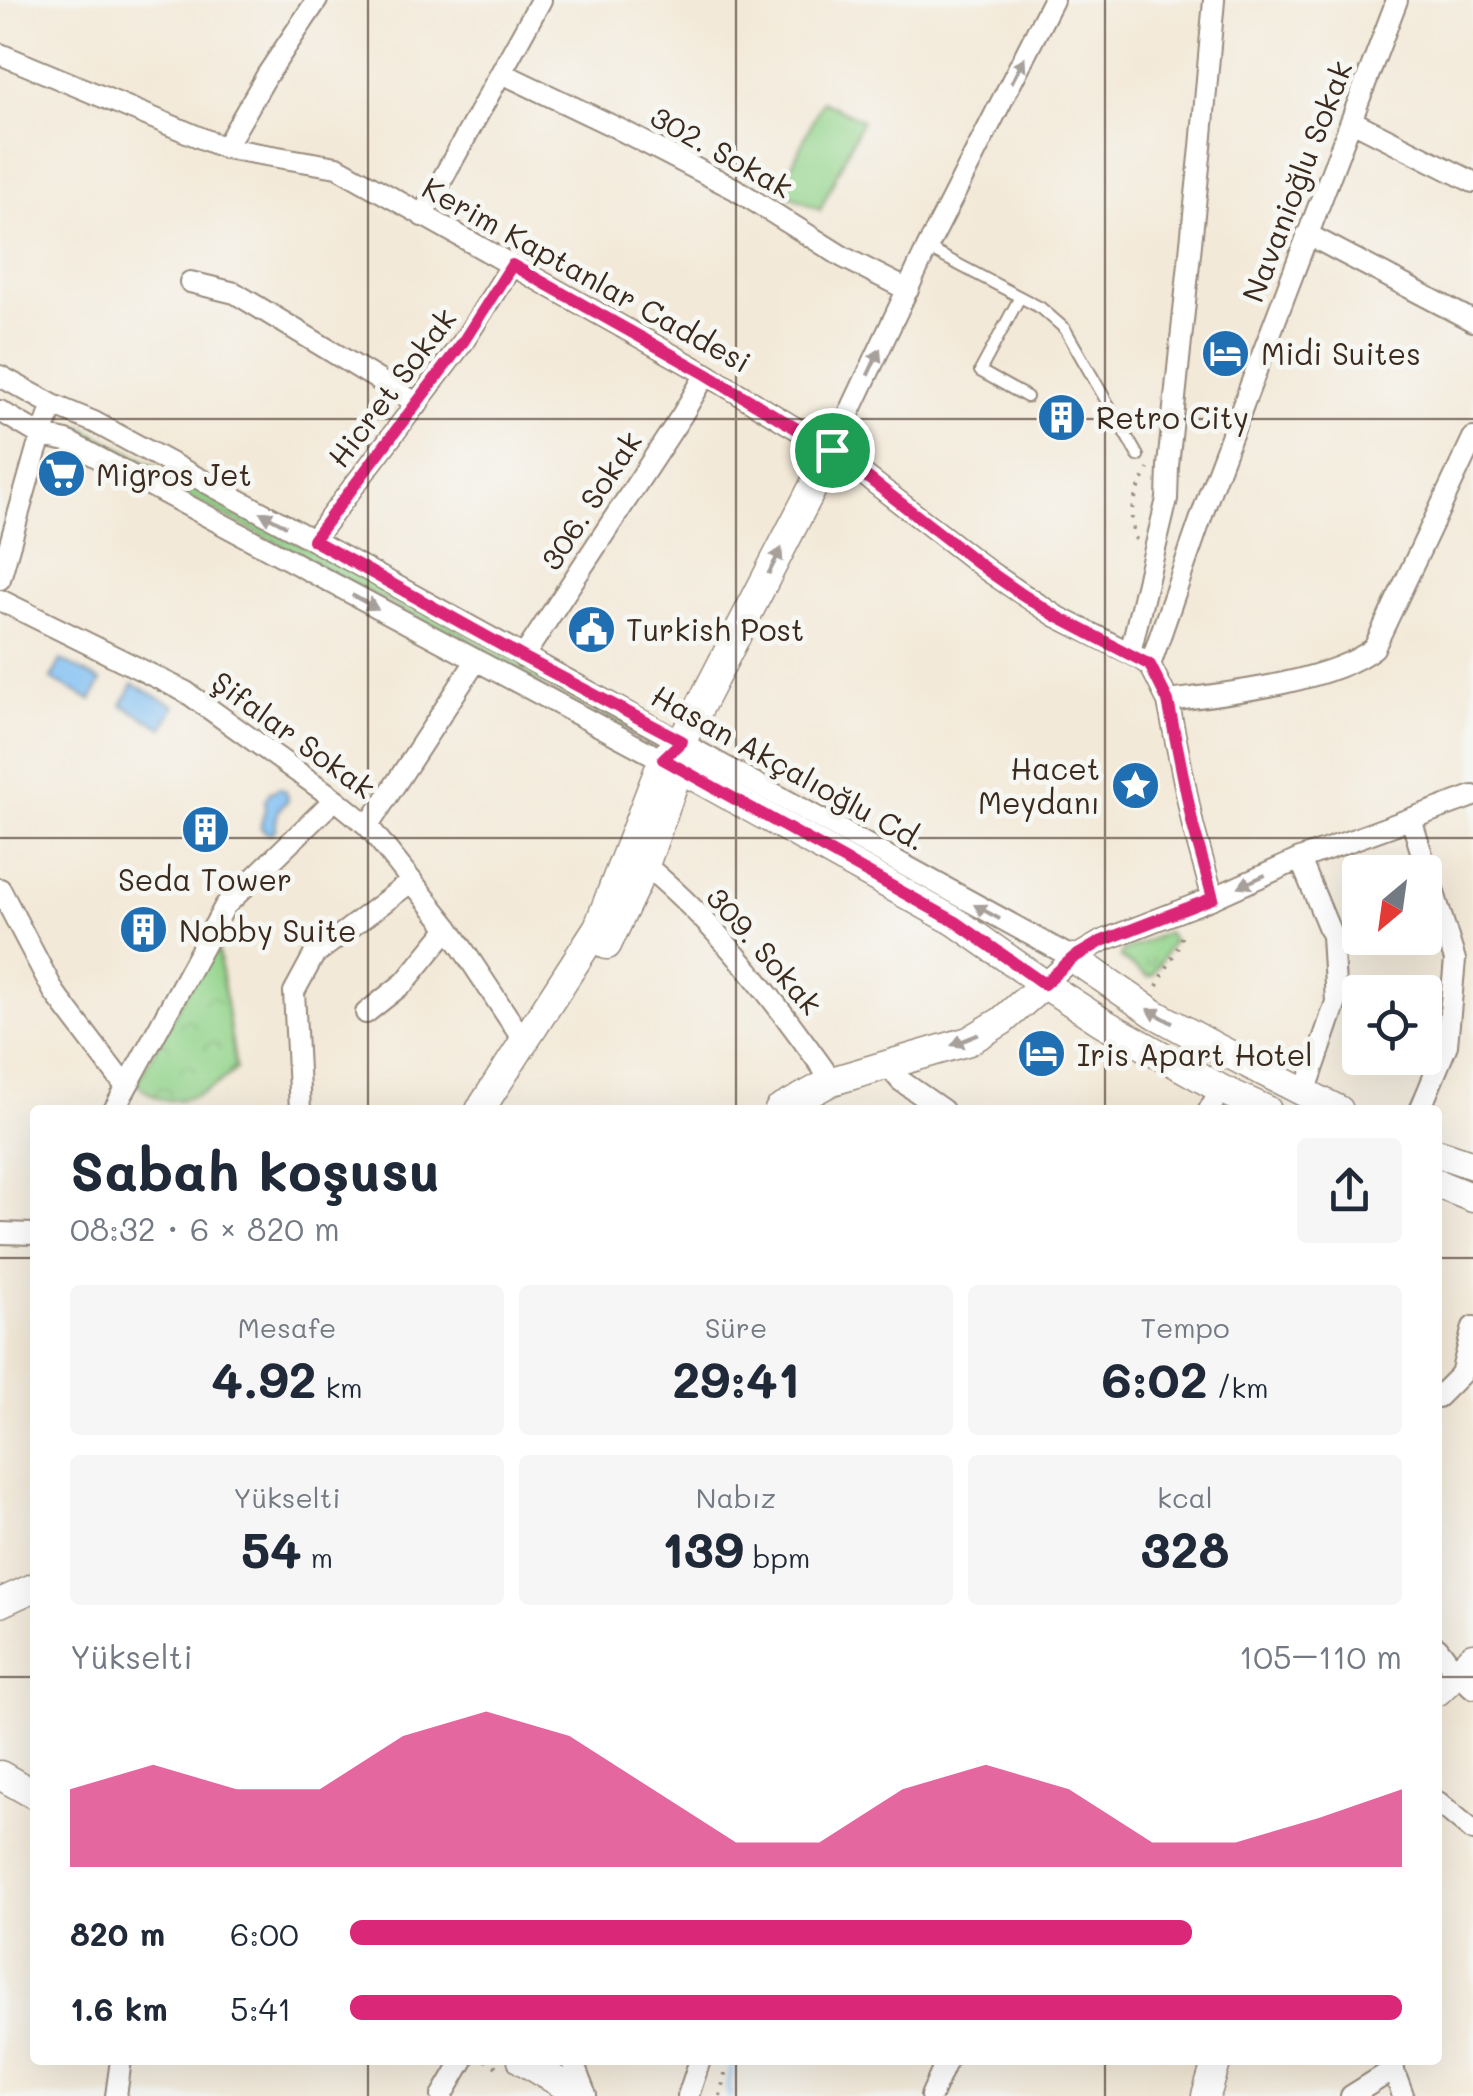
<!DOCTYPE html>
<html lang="tr">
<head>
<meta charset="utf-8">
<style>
  body { margin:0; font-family:Mali,sans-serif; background:#f6f6f7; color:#1f2937; height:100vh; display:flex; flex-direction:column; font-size:38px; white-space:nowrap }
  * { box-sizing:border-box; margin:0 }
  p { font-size:32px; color:#747a83 }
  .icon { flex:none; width:55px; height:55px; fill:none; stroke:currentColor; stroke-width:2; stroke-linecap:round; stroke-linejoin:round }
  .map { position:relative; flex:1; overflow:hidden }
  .sheet { position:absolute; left:30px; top:1105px; width:1412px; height:960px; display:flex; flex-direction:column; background:#fff; border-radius:10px; box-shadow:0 10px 40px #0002 }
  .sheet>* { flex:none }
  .needle { width:65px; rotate:209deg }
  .fabs { position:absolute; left:1342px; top:855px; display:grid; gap:20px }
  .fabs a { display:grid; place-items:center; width:100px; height:100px; border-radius:10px; background:#fff; box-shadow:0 10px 40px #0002; font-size:50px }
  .pin { position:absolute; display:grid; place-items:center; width:85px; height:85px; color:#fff; margin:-42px; border:5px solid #fff; border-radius:50%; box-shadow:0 2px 10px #0007 }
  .round { display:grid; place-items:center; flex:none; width:105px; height:105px; border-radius:10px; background:#f6f6f7 }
  .summary { display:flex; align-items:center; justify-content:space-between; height:170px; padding:0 40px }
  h1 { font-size:55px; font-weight:800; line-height:75px }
  .figures { display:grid; grid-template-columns:repeat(3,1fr); gap:15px; height:170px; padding:10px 40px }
  .figures div { display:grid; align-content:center; border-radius:10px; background:#f6f6f7; text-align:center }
  .figures b { font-size:50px; font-weight:800 }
  .figures small { font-size:28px; font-weight:400 }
  .figures p { font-size:28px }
  .chart { height:280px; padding:20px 40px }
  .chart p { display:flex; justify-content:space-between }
  .chart svg { width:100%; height:180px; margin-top:10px; fill:#db2777; opacity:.7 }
  ul { padding:0 40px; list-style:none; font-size:32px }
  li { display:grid; grid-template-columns:160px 120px 1fr; align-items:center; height:75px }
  li i { height:25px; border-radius:12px; background:#db2777 }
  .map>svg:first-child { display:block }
  .grass { fill:url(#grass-tufts); stroke:#677f54; stroke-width:2.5 }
  .park { fill:url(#park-crowns); stroke:#677f54; stroke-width:2.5 }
  .pitch { fill:#93d48b; stroke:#677f54; stroke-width:2.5 }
  .water { fill:#7ebef3; stroke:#5c7488; stroke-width:2.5 }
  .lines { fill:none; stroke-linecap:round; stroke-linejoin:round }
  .stream { stroke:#7ebef3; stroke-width:6 }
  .lane-casing { stroke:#978a7b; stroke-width:14 }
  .street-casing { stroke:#978a7b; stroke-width:24 }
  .secondary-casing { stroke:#978a7b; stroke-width:31 }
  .path { stroke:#978a7b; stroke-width:4; stroke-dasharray:2.5 8; stroke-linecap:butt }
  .lane { stroke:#fff; stroke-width:10 }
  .street { stroke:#fff; stroke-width:20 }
  .secondary { stroke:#fff; stroke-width:28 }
  .oneway { fill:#a79f9a }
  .route-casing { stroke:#fff; stroke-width:20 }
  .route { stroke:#db2777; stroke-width:12 }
  .grid { fill:none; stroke:#3b2a1e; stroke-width:2.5; stroke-opacity:0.55 }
  .labels { text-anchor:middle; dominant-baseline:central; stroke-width:10; stroke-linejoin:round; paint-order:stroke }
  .street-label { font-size:30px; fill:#3b2a1e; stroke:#f6f6f2 }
  .poi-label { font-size:30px; fill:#3b2a1e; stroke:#f6f6f2; text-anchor:start }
</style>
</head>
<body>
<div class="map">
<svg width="1473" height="2096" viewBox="0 0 1473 2096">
  <defs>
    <pattern id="grass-tufts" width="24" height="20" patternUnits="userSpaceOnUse" patternTransform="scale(2.5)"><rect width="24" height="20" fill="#93d48b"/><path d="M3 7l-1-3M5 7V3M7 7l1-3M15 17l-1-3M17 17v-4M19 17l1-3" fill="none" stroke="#80b678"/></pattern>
    <pattern id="park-crowns" width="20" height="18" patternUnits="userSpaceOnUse" patternTransform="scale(2.5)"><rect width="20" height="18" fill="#93d48b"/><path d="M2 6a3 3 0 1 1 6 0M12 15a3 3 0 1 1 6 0" fill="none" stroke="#80b678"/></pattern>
  </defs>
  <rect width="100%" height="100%" fill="#f6f6f2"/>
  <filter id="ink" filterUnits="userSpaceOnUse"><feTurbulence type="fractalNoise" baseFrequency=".01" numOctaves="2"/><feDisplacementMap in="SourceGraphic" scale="20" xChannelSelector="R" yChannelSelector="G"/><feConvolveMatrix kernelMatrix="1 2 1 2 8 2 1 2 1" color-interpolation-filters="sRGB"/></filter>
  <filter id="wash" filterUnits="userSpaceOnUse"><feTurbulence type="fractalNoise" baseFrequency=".0048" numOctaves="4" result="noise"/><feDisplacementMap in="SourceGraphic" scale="40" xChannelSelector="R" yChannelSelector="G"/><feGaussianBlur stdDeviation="2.25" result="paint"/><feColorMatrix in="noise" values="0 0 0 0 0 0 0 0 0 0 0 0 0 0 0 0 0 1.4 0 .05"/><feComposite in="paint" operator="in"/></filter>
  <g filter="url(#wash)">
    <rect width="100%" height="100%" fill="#f3e9d8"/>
    <path class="grass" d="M80,426l557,299 -2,9 -559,-297z
      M1167,932l6,8 -20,35 -5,2 -28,-20 2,-5z"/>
    <path class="park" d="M216,938l20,131c-20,18 -44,34 -72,31 -10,-1 -20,-11 -28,-16z"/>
    <path class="pitch" d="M822,101l40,19 -42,90 -40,-19z"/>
    <path class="water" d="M61,660l40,21 -10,19 -40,-21z
      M133,684l42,22 -12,22 -41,-23z
      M280,788l6,3 2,9 -10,10 -3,19 -3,4h-5l-6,-5c-1,-11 6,-13 4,-28l5,-8z"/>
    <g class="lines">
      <path class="stream" d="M730,2096l-2,-10 5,-26"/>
    </g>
  </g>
  <g filter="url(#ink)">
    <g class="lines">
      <defs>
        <path id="lane" d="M927,248l114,60 24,21 73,127
          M1020,297l-40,74 47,26"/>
        <path id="street" d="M0,54l225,94 112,19 369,207 126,76 155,120 34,23 35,23 84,42 10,7 18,36 25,125 20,72
          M502,73l115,55 118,61 108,68 65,33
          M1352,121l121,61
          M225,148l42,-73 50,-75
          M422,216l119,-216
          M1307,234l166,87
          M190,282l45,11 183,111
          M0,376l53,29 41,17 219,118 760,418
          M0,411l42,25 25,5 607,325
          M832,450l95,-202 126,-248
          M313,540l150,-198 49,-77
          M0,579l36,-127 17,-47
          M0,600l186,92 149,107 33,27 81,102 74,112
          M1130,653l37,-154 1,-33 33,-319 13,-147
          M523,657l159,-242 24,-41
          M1150,665l60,-173 187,-492
          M1168,701c55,-7 164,-19 206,-53l99,-210
          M1411,819l44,141 -8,85 -27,65
          M368,826l108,-165
          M1300,859l32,77 4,66 -31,91
          M645,865c74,61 132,138 187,216
          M0,889l54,103 72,95
          M1044,984l29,-26 29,-17 111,-43 87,-39 173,-63
          M366,1013l39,-31 44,-54
          M887,1065l14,16 42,29
          M114,1110l111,-204 110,-107
          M300,1110l-6,-118 20,-37 98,-74
          M1209,1110l12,-21
          M0,1233l35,1
          M1438,1397l23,-23 12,-47
          M1438,1648l18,24 17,16
          M1438,1802l35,29
          M572,2060l14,36
          M1390,2061l13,35
          M116,2096l5,-36
          M442,2096l21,-36
          M688,2096l12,-36
          M931,2096l16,-36
          M1351,2096l43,-27"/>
        <path id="secondary" d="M679,768l277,154 88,62 58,38 119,67 46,21
          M607,945l38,-80 34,-97 2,-15
          M1073,958l82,56 60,33 124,63
          M480,1110l118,-183 65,-168 19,-18 150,-291
          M779,1110l53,-29 137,-40 33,-20 42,-37
          M1438,1153l35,12
          M1438,1184l35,14
          M0,1603l35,-16
          M1438,1691l35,-34
          M0,1775l35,20
          M522,2060l60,36
          M1206,2096l11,-36"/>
      </defs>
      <use href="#lane" class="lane-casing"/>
      <use href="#street" class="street-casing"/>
      <use href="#secondary" class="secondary-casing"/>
      <path class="path" d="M1136,540c-10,-30 -1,-43 12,-71
        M1157,986l23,-43 2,-11
        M485,2060l17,10
        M720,2096l8,-36"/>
      <use href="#lane" class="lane"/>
      <use href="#street" class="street"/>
      <use href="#secondary" class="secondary"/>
    </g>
    <defs><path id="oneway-solid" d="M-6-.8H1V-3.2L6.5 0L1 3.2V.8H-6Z" transform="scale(2.5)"/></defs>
    <g class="oneway">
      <use href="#oneway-solid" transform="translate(1018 70) rotate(-63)"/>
      <use href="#oneway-solid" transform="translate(874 362) rotate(-65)"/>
      <use href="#oneway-solid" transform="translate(273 519) rotate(-152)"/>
      <use href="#oneway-solid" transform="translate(775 561) rotate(-63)"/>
      <use href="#oneway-solid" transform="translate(365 602) rotate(28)"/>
      <use href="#oneway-solid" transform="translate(1252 881) rotate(156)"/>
      <use href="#oneway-solid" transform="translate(987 912) rotate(-151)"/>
      <use href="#oneway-solid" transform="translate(1160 1016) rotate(-150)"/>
      <use href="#oneway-solid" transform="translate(965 1040) rotate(158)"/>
    </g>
  </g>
  <g class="lines" filter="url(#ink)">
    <defs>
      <path id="route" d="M512,265l194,109 126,76 155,120 33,23 36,23 94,49 18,36 25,125 20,72 -111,43 -29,17 -29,26 -88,-62 -293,-163 19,-18 -159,-84 -210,-117 150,-198z"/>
    </defs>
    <use href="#route" class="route-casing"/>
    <use href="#route" class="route"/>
  </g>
  <path class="grid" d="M368,0v1110M736,0v1110M1105,0v1110M0,419h1473M0,838h1473M0,1258h35M1438,1258h35M0,1677h35M1438,1677h35M368,2060v36M736,2060v36M1105,2060v36"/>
  <defs>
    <symbol id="hotel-disc" viewBox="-11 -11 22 22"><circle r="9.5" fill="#1f6fb2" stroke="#f6f6f2"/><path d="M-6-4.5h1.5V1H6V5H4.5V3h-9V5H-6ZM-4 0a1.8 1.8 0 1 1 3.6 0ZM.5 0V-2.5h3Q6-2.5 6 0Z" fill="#fff"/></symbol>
    <symbol id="building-disc" viewBox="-11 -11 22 22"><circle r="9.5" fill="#1f6fb2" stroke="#f6f6f2"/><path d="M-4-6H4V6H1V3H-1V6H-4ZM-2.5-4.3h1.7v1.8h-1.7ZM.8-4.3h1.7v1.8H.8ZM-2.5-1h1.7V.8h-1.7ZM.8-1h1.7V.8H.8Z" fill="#fff"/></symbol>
    <symbol id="supermarket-disc" viewBox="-11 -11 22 22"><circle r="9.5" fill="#1f6fb2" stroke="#f6f6f2"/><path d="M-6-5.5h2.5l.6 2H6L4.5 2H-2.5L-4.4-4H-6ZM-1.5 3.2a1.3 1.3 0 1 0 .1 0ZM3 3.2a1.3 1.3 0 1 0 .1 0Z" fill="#fff"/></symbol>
    <symbol id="civic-disc" viewBox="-11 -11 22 22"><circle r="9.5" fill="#1f6fb2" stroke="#f6f6f2"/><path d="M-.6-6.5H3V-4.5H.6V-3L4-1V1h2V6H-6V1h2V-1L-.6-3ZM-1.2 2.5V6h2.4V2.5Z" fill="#fff"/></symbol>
    <symbol id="sight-disc" viewBox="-11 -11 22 22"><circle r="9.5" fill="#1f6fb2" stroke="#f6f6f2"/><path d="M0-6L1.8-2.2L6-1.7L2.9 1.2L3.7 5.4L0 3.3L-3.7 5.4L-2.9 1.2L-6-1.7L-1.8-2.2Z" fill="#fff"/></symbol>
  </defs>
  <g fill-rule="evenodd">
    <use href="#hotel-disc" x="1198" y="326" width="55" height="55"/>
    <use href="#building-disc" x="1034" y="390" width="55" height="55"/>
    <use href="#supermarket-disc" x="34" y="446" width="55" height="55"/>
    <use href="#civic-disc" x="564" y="602" width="55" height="55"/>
    <use href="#sight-disc" x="1108" y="758" width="55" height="55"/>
    <use href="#building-disc" x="178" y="802" width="55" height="55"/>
    <use href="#building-disc" x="116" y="902" width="55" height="55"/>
    <use href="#hotel-disc" x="1014" y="1026" width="55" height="55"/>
  </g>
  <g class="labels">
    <g class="street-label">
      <text transform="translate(722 151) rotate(29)">302. Sokak</text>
      <text transform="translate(1296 181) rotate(-69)">Navanioğlu Sokak</text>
      <text transform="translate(587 274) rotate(29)">Kerim Kaptanlar Caddesi</text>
      <text transform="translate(391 387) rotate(-53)">Hicret Sokak</text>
      <text transform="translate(590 500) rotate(-57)">306. Sokak</text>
      <text transform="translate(294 734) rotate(36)">Şifalar Sokak</text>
      <text transform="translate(789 767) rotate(29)">Hasan Akçalıoğlu Cd.</text>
      <text transform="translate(765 950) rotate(49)">309. Sokak</text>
    </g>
    <g class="poi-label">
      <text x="1261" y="353">Midi Suites</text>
      <text x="1096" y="417">Retro City</text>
      <text x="96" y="474">Migros Jet</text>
      <text x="626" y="629">Turkish Post</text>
      <text x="1100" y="768" text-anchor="end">Hacet<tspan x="1100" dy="34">Meydanı</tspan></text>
      <text x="205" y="879" text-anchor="middle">Seda Tower</text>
      <text x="179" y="930">Nobby Suite</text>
      <text x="1077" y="1054">Iris Apart Hotel</text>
    </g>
  </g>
</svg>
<div class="fabs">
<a><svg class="needle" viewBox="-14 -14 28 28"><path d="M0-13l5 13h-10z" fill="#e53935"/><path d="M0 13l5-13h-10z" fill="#747a83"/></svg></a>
<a><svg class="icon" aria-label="locate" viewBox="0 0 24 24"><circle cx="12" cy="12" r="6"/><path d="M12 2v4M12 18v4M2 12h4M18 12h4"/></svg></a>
</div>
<div class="pin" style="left:832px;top:450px;background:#1e9e55"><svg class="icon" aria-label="arrive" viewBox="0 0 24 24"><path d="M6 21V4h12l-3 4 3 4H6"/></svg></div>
<section class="sheet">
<div class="summary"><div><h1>Sabah koşusu</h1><p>08:32 · 6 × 820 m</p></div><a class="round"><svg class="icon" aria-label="share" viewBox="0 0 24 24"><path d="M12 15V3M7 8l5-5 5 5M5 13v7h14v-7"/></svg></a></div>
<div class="figures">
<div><p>Mesafe</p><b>4.92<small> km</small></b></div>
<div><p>Süre</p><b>29:41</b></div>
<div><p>Tempo</p><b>6:02<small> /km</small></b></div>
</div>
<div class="figures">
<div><p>Yükselti</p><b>54<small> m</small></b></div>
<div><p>Nabız</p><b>139<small> bpm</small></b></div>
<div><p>kcal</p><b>328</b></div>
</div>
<div class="chart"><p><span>Yükselti</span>105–110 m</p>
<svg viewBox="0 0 160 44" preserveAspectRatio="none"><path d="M0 44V25L10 19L20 25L30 25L40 12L50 6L60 12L70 25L80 38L90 38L100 25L110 19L120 25L130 38L140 38L150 32L160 25V44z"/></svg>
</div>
<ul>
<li><b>820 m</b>6:00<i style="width:80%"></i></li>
<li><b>1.6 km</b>5:41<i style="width:100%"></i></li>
</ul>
</section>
</div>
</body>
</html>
